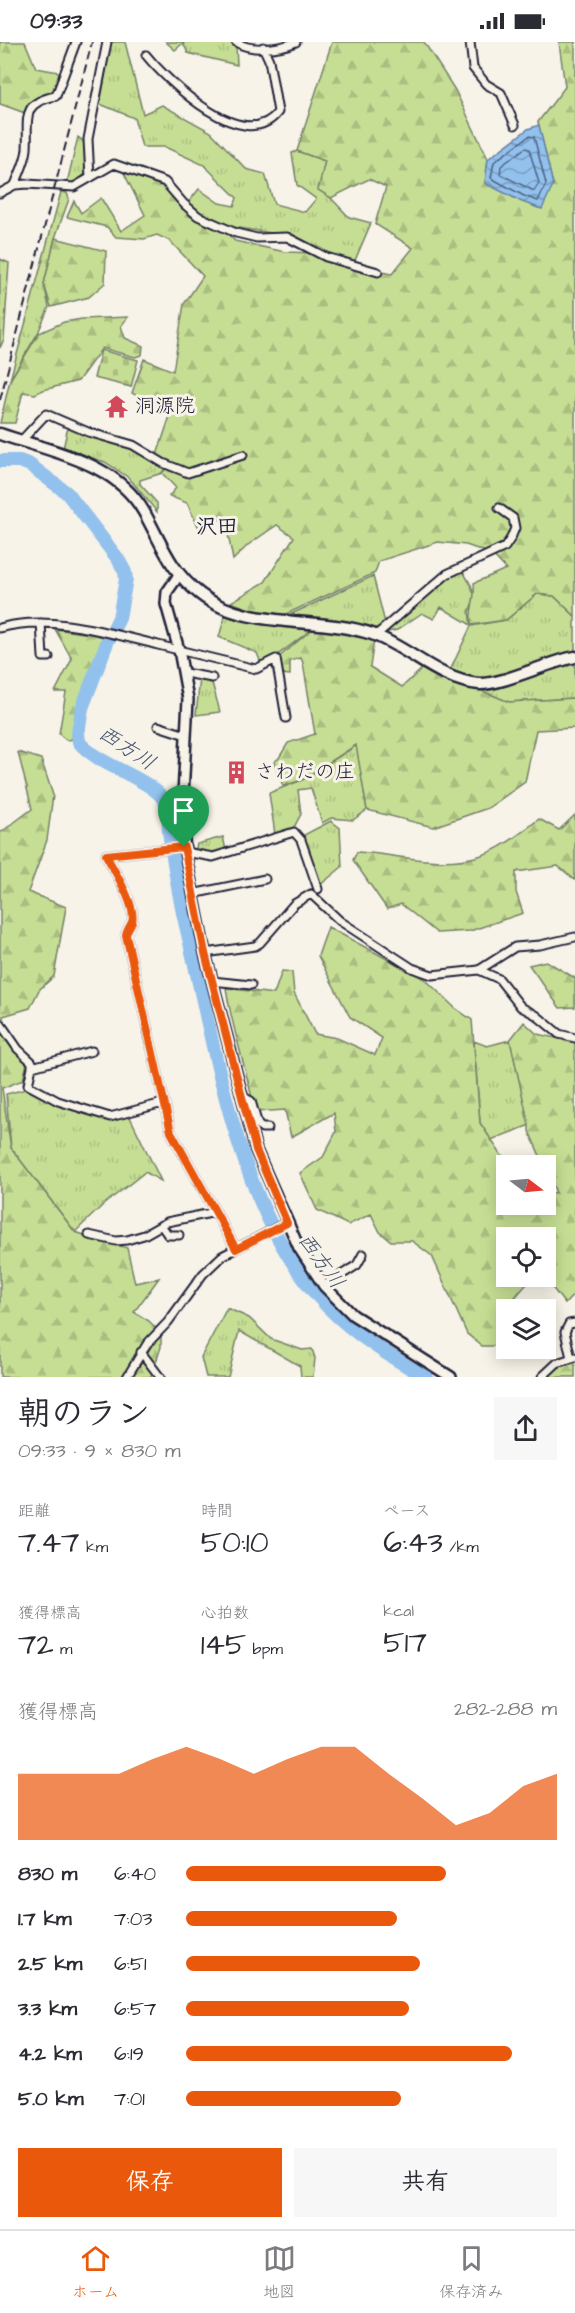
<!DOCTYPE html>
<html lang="ja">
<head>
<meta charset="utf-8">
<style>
  body { margin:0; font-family:"Architects Daughter","Klee One",sans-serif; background:#f7f7f7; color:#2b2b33; height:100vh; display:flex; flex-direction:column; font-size:22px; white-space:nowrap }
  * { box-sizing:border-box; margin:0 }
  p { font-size:20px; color:#7c7c81 }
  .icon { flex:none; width:33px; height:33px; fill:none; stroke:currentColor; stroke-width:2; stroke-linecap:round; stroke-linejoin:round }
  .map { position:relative; height:1335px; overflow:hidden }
  .drawer { display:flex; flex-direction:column; background:#fff; flex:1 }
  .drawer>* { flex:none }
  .needle { width:39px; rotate:106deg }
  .buttons { position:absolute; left:496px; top:1113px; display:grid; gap:12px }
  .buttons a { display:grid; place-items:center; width:60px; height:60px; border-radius:0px; background:#fff; box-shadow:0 3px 15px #0003; font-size:30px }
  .pin { position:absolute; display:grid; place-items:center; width:51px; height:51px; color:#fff; margin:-62px -26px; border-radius:50% 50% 50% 0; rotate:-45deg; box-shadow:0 0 6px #0007 }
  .pin .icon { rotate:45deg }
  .round { display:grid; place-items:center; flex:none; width:63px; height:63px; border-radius:0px; background:#f7f7f7 }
  .headline { display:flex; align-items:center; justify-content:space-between; height:102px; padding:0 18px }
  h1 { font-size:33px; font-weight:600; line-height:45px }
  .stats { display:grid; grid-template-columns:repeat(3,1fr); gap:9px; height:102px; padding:6px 18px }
  .stats div { display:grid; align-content:center }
  .stats b { font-size:30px; font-weight:600 }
  .stats small { font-size:16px; font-weight:400 }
  .stats p { font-size:16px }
  .chart { height:168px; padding:12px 18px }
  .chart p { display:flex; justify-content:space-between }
  .chart svg { width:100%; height:108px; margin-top:6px; fill:#ea580c; opacity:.7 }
  .action { display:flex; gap:12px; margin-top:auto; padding:12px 18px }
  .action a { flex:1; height:69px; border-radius:0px; background:#ea580c; color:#fff; font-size:24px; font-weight:600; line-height:69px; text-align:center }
  .action a+a { background:#f7f7f7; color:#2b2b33 }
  ul { padding:0 18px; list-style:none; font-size:20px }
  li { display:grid; grid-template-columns:96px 72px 1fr; align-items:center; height:45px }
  li i { height:15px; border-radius:8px; background:#ea580c }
  .status { display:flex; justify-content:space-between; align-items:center; height:42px; padding:0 30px; background:#fff; direction:ltr }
  .status svg { height:16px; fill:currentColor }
  .tabs { display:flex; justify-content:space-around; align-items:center; height:84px; border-top:2px solid #e1e1e2; background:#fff; font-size:16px; color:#7c7c81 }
  .tabs a { display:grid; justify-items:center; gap:3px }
  .tabs .on { color:#ea580c }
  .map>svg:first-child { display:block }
  .grass { fill:url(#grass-tufts); stroke:#748068; stroke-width:1.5 }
  .forest { fill:url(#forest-firs); stroke:#748068; stroke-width:1.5 }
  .cemetery { fill:url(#cemetery-stones); stroke:#748068; stroke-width:1.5 }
  .water { fill:url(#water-waves); stroke:#6581a6; stroke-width:1.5 }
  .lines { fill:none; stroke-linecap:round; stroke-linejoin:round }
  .shore { stroke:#4f6282; stroke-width:1.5 }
  .river { stroke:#92c1ed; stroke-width:14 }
  .minor-casing { stroke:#22223b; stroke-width:11 }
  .tertiary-casing { stroke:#22223b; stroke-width:14 }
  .secondary-casing { stroke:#22223b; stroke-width:15 }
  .minor { stroke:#f7f3e8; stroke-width:7 }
  .tertiary { stroke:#f7f3e8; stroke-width:9 }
  .secondary { stroke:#f7f3e8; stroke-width:10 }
  .rail { stroke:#22223b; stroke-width:2; stroke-dasharray:9 4.5; stroke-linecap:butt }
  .route-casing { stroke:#fff; stroke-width:12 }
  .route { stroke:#ea580c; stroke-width:8 }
  .labels { text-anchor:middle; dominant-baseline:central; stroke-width:6; stroke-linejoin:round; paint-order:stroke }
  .poi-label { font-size:20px; fill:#22223b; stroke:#f7f3e8; text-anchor:start }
  .neighbourhood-label { font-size:21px; font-weight:bold; fill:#22223b; stroke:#f7f3e8 }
  .water-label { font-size:21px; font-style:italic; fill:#445270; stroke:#f7f3e8 }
</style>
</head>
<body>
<div class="status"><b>09:33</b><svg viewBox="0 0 49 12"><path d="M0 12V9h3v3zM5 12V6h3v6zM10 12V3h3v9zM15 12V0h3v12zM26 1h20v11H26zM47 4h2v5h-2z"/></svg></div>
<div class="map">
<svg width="575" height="1335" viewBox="0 0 575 1335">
  <defs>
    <pattern id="grass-tufts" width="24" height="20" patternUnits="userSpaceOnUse" patternTransform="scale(1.5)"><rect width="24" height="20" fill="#c6de94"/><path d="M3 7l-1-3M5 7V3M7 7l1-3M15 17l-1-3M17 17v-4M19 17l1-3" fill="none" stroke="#aabe80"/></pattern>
    <pattern id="forest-firs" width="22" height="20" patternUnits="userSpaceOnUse" patternTransform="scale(1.5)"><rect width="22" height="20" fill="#c6de94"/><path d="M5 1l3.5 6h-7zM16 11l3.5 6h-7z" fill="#aabe80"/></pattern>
    <pattern id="cemetery-stones" width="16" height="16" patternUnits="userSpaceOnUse" patternTransform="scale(1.5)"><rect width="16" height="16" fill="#c6de94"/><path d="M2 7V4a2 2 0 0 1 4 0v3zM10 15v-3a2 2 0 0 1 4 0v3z" fill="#aabe80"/></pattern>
    <pattern id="water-waves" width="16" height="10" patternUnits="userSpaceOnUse" patternTransform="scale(1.5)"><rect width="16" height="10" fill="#92c1ed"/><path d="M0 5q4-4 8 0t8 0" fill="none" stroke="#779cc1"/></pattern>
  </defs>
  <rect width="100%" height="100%" fill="#f7f3e8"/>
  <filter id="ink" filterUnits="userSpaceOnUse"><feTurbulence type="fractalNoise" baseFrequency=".0167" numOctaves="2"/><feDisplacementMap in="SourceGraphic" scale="12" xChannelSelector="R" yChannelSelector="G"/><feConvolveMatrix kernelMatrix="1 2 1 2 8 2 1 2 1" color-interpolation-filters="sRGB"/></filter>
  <g filter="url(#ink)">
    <path class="grass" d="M111,0h14l18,72 19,-9 49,27 35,37 19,5 9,30 31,8 11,-13 -19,-14 -5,-32 5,-2 28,10 -6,29 12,8 18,19 22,6 -18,42 -37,-12 -25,-17 -65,-10 -28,-12 -11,-10 12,-15 20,14 15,3 3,-8 -33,-33 -39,-18h-23l-8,-29 -34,-14z
      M166,0h66l4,3 1,20 -49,-12 -5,-10 -8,7z
      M78,95l6,5 3,30 -11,10 -9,1z
      M61,150l6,1 2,6 -14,39 -11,46 5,23 -11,26 -28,47z
      M69,380l65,24 32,20 -4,7 -22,7v4l17,19v9l-28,-34 -24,-16 -42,-13z
      M461,526l10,17 4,12 -6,15 2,13 -30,-18 -7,12 -12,-6 -25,17 -13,3 47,-45z
      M373,534l12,47 -11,9 -87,-16z
      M537,552l17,2 21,20v82l-66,4 -62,-25 24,-51 35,-6z
      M226,571l29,10 56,7 -35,26 -15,7 -4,-10 -38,-16z
      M200,636l11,1 9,33 -24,3z
      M357,703l10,65 -14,10 -22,-2 -9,5 -11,-35 -13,2 3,24 -8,15 -18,5 -6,-41 33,-13z
      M331,779l9,7 2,39 -23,19 -17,-50z
      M223,795l3,13 -19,4 -12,-3 2,-7z
      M510,998l20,85 -39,15 -11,-17 -6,-82 13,5z
      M26,1047l28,13 54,18 21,-5 32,66 -16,-9 -42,33 -28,27 -64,-84 -5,-54z
      M227,1266l22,10 22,21 31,11 10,-1 3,9 -2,19h-12l-1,-11 -61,-35 -11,46h-22l-5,-20z"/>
    <path class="forest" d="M0,0h25l11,26 23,4 -4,21 -18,6 -12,14 -25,-9z
      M332,0h92l31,48 33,69 -3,24 53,25 15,-23 -15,-63 27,-35 -6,-45h16v574l-21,-20 -17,-2 -31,26 -35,5c-2,-15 5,-27 3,-42l32,-14 -14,-15 -26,-9 -28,-3 -59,19 -4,12 -91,42 -32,-5 -21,-8 34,-20 29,-45 -17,-12 -29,20 -15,15 -6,-31 -10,-14 -19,11 -11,-23 -18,-7 7,-8 -14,-15 7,-7 -13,-8 14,-42 -38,-23 12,-34 29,12 11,-67 19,-28 -33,-35 -13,-6 -13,4 -28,-2 -9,-10 -40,-10 7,-16 7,12 20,-15 20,33 24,-16 -23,-46 43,15 16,22 43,24 11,11 50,11 31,1 43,14 33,7 21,-26 -38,-24 11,-37 -17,-8 -38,19 -13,-8 7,-29 -28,-10z
      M55,196l51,13 -1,32 -16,14 -38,10 -7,-23z
      M0,217l9,4 -5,76 -4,9z
      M128,275l-7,9 4,12 18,8 -1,9 -7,2 -33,-9 -24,33 -35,9 -8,4 -12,-2 -8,31h-15l10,-43 29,-47 25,-11 18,-3z
      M55,587l50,7 -7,28 -19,44 -4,31 -9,1 -7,-6 7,-42h-11l17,-33z
      M311,588h23l40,9 -4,28 32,20 22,-20 85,35 66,-4v30l-39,2 -11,52 -37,26 -55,19 -66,-17 -11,-65 -54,35 -19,6 -9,-24 5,-4 9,-15 27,-9 -12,-71 -2,-5 -11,3v14l-9,-1 -3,-16z
      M18,710l23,7 12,36 -6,45 -19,52 38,15 -12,69 -15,14 -9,18 -27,8v14l24,33 -4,17 -21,8 9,60 64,84 52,16 8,35 24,-5 -25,34 15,9 12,12v14l-10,30h-151v-544l32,-24z
      M575,773v65l-17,-14 -42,6v20l7,21 -53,18 -33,2 -36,-29 -14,5 -34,-49 4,-8c39,2 83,16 122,4 21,-6 42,-23 60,-37l20,11z
      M328,885l98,53 29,28 17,12 8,103 28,42 -1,39h39v-12l10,1 -10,-27 -2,-1 -15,-34v-6l-19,-85 14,-18 13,12 38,8v251l-10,11 -21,-27 2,-1v-38h-39v38l26,1 -36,41 10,21v7h-25l-15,-12 -35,-78 -20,-15h-21l-11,-9 -9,-18 -23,11 -31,-15 -17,-37 23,-16 13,-25 -2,-19 -43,24 -6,-27 -30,2c-8,-42 -23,-82 -29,-124l48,6 8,-23 10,1 2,21 21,41 22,4 38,17 7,-17 -32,-21 -32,-61z
      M546,919l29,17v29l-15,1 -31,-43z
      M575,1321v14h-31l4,-8z"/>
    <path class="cemetery" d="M101,308l37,10 -7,27 -37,-9z"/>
    <path class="water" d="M539,83l14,60 -11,24 -20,-7 -37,-19 3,-24 40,-30z"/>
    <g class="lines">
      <path class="shore" d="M529,94l5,1 12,47 -8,17 -14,-5 -33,-18 3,-16z
        M525,106l4,1 10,34 -5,8 -34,-17 1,-8z"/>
      <path class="river" d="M0,419h20l10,4 37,28 51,66 7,13 1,7 -7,39 -11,22 -26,68 -4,25 1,9c19,24 72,36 86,59 5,8 3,22 4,31 5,30 9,60 16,90 30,121 51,291 142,384 28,29 64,51 99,71"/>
      <defs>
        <path id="minor" d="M236,0c15,10 44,7 60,0
          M470,0l3,26 13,16 15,9 14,32
          M146,13c22,27 99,101 132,57l-9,-52 -6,-13
          M90,136l-2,-39 19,-97
          M15,143c4,-11 11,-24 12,-36 2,-29 -8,-46 29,-53l20,-54
          M0,151l15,-8 12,-1 47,3 40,-23 51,18 19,22 14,12 38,17 21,5 30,-1 39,20 52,15
          M21,399l25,-27 42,18 45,13 30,18 25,10 55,-18
          M41,581l2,34h6
          M0,586c50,-14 109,5 158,17 33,8 66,16 98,24l20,-10 10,59
          M375,594l72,-62 58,-27 6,-9 4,-10 -2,-10 -14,-10
          M185,631l27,5
          M158,684l28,9
          M184,805l-78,8c7,14 31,51 26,67 -2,4 -5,8 -6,13l45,197 65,117
          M185,810l28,5 81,-25 7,8 17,49
          M192,852l73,-15
          M205,911l50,-7 5,-3 34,-39 17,-10 29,27 72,47 20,7 47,-5 20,9 22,28 15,8 23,19 16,4
          M479,928l36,-23 25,-2 35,-8
          M212,939l39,4
          M0,981l18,26 14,13v5
          M92,1009l-60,16 -4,18 30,16 52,16 53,-14
          M241,1054l10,5 7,24 4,3h6
          M161,1183l7,10h11
          M89,1193l27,6 11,-1 17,-5 23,-13 49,-10
          M324,1244l33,-21 6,-11
          M141,1310l19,25
          M571,1316l-6,-26 4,-8 6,-1
          M127,1335l20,-33 21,-22 35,-48 19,-18 60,-31
          M542,1335l15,-14 18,-6"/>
        <path id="tertiary" d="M179,533l-12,17 -1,12 13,46 9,49 -6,115 3,38 20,101 51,197 43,98 25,38 29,29 98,62"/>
        <path id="secondary" d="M0,392c52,18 115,27 144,78 18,32 26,59 56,82 45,36 120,22 172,40 36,13 68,47 107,50 23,1 69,-22 96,-27"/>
      </defs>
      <use href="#minor" class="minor-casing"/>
      <use href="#tertiary" class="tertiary-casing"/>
      <use href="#secondary" class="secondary-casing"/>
      <use href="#minor" class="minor"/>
      <use href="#tertiary" class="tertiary"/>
      <use href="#secondary" class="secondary"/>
      <path class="rail" d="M0,358l92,-358"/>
    </g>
  </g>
  <g class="lines" filter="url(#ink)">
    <defs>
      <path id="route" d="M184,805l21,106 32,125 19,72 31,73 -51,26 -65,-117 -45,-197c1,-5 4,-9 6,-13 5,-16 -19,-53 -26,-67z"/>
    </defs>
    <use href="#route" class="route-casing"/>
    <use href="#route" class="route"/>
  </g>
  <defs>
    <symbol id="temple-bare" viewBox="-9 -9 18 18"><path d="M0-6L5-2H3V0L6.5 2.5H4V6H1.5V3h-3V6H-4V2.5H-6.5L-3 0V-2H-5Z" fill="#d1495b" stroke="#f7f3e8" stroke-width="2.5" paint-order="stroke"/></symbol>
    <symbol id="building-bare" viewBox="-9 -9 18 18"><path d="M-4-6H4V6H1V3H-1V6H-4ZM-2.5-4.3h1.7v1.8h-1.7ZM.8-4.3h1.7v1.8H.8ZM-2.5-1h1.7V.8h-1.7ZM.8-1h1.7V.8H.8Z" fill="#d1495b" stroke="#f7f3e8" stroke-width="2.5" paint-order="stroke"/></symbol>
  </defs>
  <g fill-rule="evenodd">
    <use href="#temple-bare" x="100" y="348" width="33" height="33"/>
    <use href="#building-bare" x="220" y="714" width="33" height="33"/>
  </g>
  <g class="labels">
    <g class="poi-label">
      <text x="135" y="364">洞源院</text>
      <text x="255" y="730">さわだの庄</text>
    </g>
    <g class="neighbourhood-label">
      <text x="217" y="484">沢田</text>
    </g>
    <g class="water-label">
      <text transform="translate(127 706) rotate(33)">西方川</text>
      <text transform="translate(321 1219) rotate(54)">西方川</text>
    </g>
  </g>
</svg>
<div class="buttons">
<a><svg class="needle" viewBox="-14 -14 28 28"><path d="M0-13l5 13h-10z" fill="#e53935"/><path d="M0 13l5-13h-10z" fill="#7c7c81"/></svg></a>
<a><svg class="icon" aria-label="locate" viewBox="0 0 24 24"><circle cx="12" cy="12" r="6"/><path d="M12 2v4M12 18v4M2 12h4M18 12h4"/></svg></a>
<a><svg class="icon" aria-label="layers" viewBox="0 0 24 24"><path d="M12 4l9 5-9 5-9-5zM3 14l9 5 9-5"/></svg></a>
</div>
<div class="pin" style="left:184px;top:805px;background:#1e9e55"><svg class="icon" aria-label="arrive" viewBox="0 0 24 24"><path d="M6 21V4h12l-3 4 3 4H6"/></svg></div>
</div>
<section class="drawer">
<div class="headline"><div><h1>朝のラン</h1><p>09:33 · 9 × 830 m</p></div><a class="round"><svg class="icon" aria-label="share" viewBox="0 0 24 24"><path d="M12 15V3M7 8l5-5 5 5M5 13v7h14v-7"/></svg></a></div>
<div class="stats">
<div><p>距離</p><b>7.47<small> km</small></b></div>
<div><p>時間</p><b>50:10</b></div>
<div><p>ペース</p><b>6:43<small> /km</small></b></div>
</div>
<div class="stats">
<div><p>獲得標高</p><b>72<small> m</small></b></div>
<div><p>心拍数</p><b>145<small> bpm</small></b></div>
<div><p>kcal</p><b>517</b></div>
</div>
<div class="chart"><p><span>獲得標高</span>282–288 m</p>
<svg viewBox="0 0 160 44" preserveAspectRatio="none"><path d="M0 44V17L10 17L20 17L30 17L40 11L50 6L60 11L70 17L80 11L90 6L100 6L110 17L120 27L130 38L140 33L150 22L160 17V44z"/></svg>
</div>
<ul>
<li><b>830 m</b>6:40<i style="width:70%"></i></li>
<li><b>1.7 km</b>7:03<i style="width:57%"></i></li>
<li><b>2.5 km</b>6:51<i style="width:63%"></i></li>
<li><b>3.3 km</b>6:57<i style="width:60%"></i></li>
<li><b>4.2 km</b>6:19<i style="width:88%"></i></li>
<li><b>5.0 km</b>7:01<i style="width:58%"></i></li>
</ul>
<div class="action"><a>保存</a><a>共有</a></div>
</section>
<nav class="tabs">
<a class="on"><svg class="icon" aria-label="home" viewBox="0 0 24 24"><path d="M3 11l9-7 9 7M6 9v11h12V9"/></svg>ホーム</a>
<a><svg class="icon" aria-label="map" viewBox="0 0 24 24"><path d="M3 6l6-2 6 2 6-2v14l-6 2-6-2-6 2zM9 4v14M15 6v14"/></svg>地図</a>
<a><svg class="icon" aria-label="saved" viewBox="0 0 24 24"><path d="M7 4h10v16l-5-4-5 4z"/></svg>保存済み</a>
</nav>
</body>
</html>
